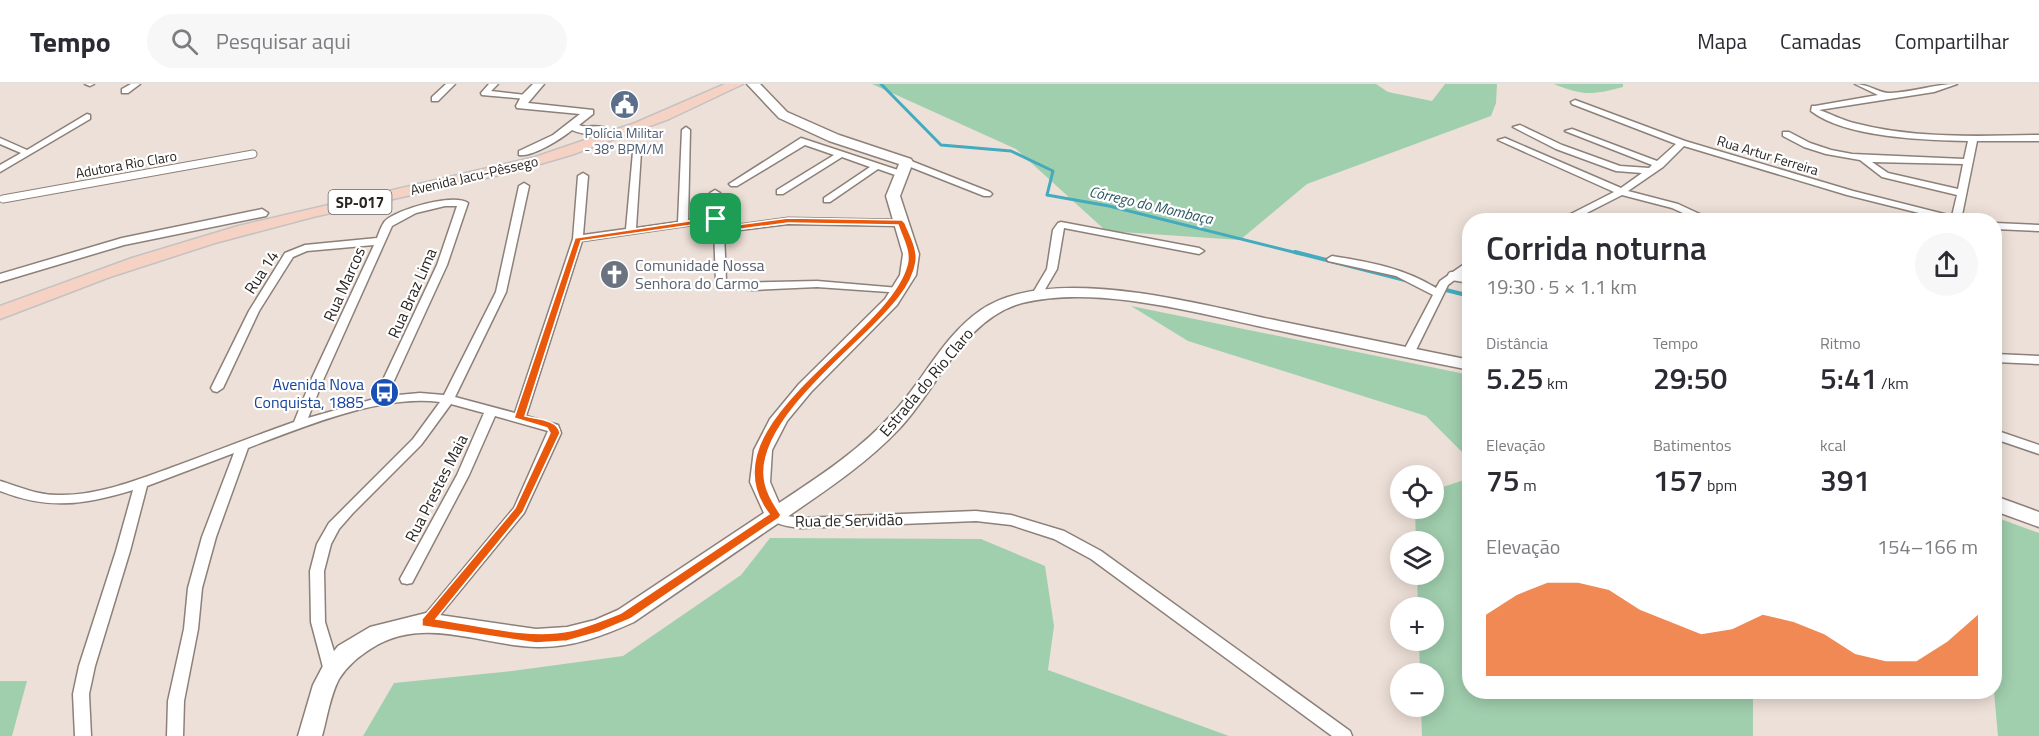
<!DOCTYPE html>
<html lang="pt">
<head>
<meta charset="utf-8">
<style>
  body { margin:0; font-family:"Titillium Web",sans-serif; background:#f7f7f7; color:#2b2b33; height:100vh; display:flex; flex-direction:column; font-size:22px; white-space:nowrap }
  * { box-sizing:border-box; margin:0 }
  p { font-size:20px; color:#7c7c81 }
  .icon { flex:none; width:33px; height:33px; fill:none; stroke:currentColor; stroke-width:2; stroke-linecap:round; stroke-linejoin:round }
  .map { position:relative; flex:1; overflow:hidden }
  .drawer { position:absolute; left:1462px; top:129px; width:540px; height:486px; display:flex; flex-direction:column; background:#fff; border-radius:24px; box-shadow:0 3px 15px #0003 }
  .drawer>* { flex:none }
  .tools { position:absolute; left:1390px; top:381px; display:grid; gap:12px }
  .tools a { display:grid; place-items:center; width:54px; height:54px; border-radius:50%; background:#fff; box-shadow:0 3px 15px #0003; font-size:30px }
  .pin { position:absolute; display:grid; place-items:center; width:51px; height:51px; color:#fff; margin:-26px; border-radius:12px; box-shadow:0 3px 9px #0006 }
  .round { display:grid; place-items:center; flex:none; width:63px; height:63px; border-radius:32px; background:#f7f7f7 }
  .headline { display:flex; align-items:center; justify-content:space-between; height:102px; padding:0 24px }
  h1 { font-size:33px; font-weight:600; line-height:45px }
  .metrics { display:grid; grid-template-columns:repeat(3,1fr); gap:9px; height:102px; padding:6px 24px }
  .metrics div { display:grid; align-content:center }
  .metrics b { font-size:30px; font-weight:600 }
  .metrics small { font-size:16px; font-weight:400 }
  .metrics p { font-size:16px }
  .chart { height:168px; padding:12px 24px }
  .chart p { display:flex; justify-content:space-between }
  .chart svg { width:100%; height:108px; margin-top:6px; fill:#ea580c; opacity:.7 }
  header { display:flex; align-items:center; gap:36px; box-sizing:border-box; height:84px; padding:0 30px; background:#fff; border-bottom:2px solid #e1e1e2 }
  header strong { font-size:28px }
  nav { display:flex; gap:33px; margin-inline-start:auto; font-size:21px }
  .search { width:420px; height:54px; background:#f7f7f7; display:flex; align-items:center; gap:15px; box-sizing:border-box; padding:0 21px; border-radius:33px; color:#7c7c81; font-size:22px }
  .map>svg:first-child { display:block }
  .green { fill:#a0cfae }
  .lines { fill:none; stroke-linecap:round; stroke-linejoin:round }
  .stream-far1 { stroke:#43abbd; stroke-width:3 }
  .stream { stroke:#43abbd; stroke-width:4 }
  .pedestrian-far1-casing { stroke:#8c8079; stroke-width:9 }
  .pedestrian-casing { stroke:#8c8079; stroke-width:11 }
  .minor-casing { stroke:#8c8079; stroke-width:3 }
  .tertiary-casing { stroke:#8c8079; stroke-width:3 }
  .secondary-casing { stroke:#8c8079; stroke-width:3 }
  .trunk-casing { stroke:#c3c2c1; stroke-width:3 }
  .pedestrian-far1 { stroke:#fff; stroke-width:7 }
  .pedestrian { stroke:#fff; stroke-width:8 }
  .minor { fill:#fff; fill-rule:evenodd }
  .tertiary { fill:#fff; fill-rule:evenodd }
  .secondary { fill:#fff; fill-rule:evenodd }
  .trunk { fill:#f6d2c4; fill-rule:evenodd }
  .route { fill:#ea580c; stroke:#fff; stroke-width:1.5; fill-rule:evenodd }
  .labels { text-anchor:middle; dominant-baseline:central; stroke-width:4.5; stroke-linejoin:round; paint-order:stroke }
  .far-service-label { font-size:14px; fill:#4e5e75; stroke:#fff }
  .far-street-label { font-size:14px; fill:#282421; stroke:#fff }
  .shield { fill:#fff; stroke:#686664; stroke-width:1.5 }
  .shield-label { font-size:15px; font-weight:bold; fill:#282421 }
  .far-water-label { font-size:15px; font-style:italic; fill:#2b5860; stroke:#fff }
  .worship-label { font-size:16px; fill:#5b616d; stroke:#fff; text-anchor:start }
  .street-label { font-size:16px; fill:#282421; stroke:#fff }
  .transit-label { font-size:16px; fill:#164399; stroke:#fff; text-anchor:end }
</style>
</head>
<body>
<header>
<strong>Tempo</strong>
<div class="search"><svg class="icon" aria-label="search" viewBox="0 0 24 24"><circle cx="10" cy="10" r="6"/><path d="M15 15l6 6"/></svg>Pesquisar aqui</div>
<nav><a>Mapa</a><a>Camadas</a><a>Compartilhar</a></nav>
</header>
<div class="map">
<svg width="2039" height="652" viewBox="0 0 2039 652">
  <rect width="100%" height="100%" fill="#ede0d8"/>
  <path class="green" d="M872,0h504l12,8 44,9 13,-17h52l-1,19 -5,13 -184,68 -67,56 -134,-9 -90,-82z
    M1554,0h69v3c-29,8 -41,9 -69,-3z
    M1131,222l339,69v85l-44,-44 -238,-75z
    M1470,394v214h283v44h-331l-1,-29 13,-1v-32l-14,-1 -1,-32 15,-1v-32l-16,-1 -1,-32 17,-1v-32l-18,-1 -1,-32 19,-1v-18z
    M1995,433l44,16v203h-41l-4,-44z
    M770,454l211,1 64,27 9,60 -6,44 181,66h-866l31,-53 118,-12 111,-15 118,-81z
    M0,597h27l-15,55h-12z"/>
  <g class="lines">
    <path class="stream-far1" d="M881,0l60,61 70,6 42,20 -6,24 62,11 192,48"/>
    <path class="stream" d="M1295,168l110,28
      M1430,202l40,10"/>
    <defs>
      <path id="pedestrian-far1" d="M3,115l250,-45
        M1695,136l6,-2 24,2"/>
      <path id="pedestrian" d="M1452,192l18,3"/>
      <path id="minor" d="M85,0h9l-4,2z
        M131,0h9l-12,9h-6v-4z
        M446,0h9l-17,17h-6v-4z
        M489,0h9l-7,7 35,4 4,2 -4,2 -44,-4 -1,-2z
        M1855,0c14,0 25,10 36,9 22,-1 44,-9 66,-9l-23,8 -115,18c12,4 23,10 35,13 60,16 124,13 185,12v6h-62l-16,79h-14l-100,-25 -163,-49 -21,21 -35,24 50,13 26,12v4h-6l-26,-12 -50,-13 -49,25h-11l1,-2 51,-26 -116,-52 7,-2 116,50 21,-15 -26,-2 -60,-22 -43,-22 7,-2 42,20 58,21 29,2 3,-3 -87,-34 7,-2 85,32 19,-17 -104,-40 -1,-2 4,-2 110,41 168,50 99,25 5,-21 -75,-18 -22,-17 -34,-6 -22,-7 -21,-11v-4h6l21,11 21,7 21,4 112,5 4,-18c-43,-1 -122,-3 -157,-30l1,-5h3l63,-11zM1872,78l91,2 -5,25 -70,-16z
        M87,30l3,1v4l-90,53v-7l21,-12 -21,-9v-6l27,12z
        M686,43l4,3 -2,90 23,-3 -1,-24 5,-3 5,3 3,34 65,-9 113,2 5,3 -5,3 -113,-2 -64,8 2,49 2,2 89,-2 82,7 4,1 1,2 -1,2 -86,-6 -64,3 -32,-2 -5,-7 -2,-51 -2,-8 -130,19 -56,175 32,9 3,8 -37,80 -93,113 -5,2 -5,-2 -2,-4 95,-114 34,-77 -53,-15 -26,59 -57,108 -5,1 -5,-1 -2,-4 57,-104 27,-62 -33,-9 -30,41 -68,68 -14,16 -8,15 -7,27 1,51 15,49 -3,4 -5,2 -5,-2 -3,-4 -13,-49 -1,-51 7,-27 12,-21 84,-84 27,-37c-59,-8 -137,25 -192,46l-32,89 -14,51 -4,41 -14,72 -1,35h-16l1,-35 16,-72 4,-41 14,-51 32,-84 -87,33 -17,65 -35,115 -6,28 2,42h-16l-2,-42 6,-28 37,-115 17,-61c-49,15 -85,20 -133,1v-10c20,6 37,14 58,14 39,1 79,-15 115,-28 41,-15 81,-31 121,-45l18,-44 62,-133 -67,6 -14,6 -34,54 -36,77 -6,4 -4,-1 -2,-3 38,-77 36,-58 20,-8 72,-7c2,-5 4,-12 8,-17 13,-12 69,-28 83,-18l-21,62 -60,131 33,-3 24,2 52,-103 23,-106 5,-3 5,3 -23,106 -51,105 60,16 58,-174 5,-63 5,-3 5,3 -5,59 43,-6 7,-77 4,-3 4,3 -5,76 42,-6 4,-92zM445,122h12l-20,59 -63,134 -66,19 16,-40 68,-152 24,-13z
        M801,54l103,34 2,2 -5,3 -23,-8 -48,33h-6v-4l46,-31 -28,-10 -59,37h-6v-4l57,-35 -29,-10 -68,41h-6l-2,-2z
        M906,75l84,33 2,2 -2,2h-6l-81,-32v-4z
        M1061,138l138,26 5,3 -5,3 -135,-26 -7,41 -17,29h-8l-1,-2 16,-27 6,-39 5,-7z
        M1995,139l44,2v6l-44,-2z
        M1332,172c37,6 72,12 104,32l4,-7 30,-21v8l-22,17 -33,67 -6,3 -6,-3 30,-57 -37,-19 -68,-15 -1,-2z
        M1995,270l44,2v8l-44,-2z
        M1995,346l44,15v9l-44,-15z
        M775,426l12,6 14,2 175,-7 35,4 53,16 37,20 249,180 2,5h-20l-241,-177 -37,-20 -43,-14 -35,-4 -175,7c-13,-2 -25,-2 -33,-13l2,-3z"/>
      <path id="tertiary" d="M533,0h11l-16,19 65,7v4l-14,11c9,4 21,-2 28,4 -9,7 -24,6 -35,1 -11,9 -39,27 -53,25v-4l34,-16 27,-21 -63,-6 -1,-2 6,-11z
        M262,125l6,4 -2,3 -142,29 -124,37v-8l122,-36z"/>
      <path id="secondary" d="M747,0h13l27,28 52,23 72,24 2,3 -13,34 19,58 -3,21 -19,30 -86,87 -24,29 -15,29 -2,32 9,21c41,-27 81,-53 114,-90 31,-33 50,-77 88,-103 70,-48 220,-5 298,11 63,13 127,26 191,39v10c-65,-13 -130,-26 -194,-40 -75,-16 -178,-46 -254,-27 -59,16 -84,85 -123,126 -36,38 -79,65 -122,95 -47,32 -95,65 -143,98 -31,14 -63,26 -97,25 -56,-1 -112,-32 -165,1 -14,9 -24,17 -33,31 -9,17 -12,39 -17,57h-24l15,-51 11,-21 14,-18 32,-19 56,-14 110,16 31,-2 28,-7 23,-10 146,-97 -14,-31 4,-32 16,-31 29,-35 86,-85 15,-24 3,-21 -17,-58 13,-32 -70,-23 -50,-23z
        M1995,412l44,16v15l-44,-16z"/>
      <path id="trunk" d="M725,0h18l-74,35 -98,36 -62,18 -196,44 -98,26 -105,34 -110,42v-13l132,-48 106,-32 297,-69 100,-34z"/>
    </defs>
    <use href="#pedestrian-far1" class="pedestrian-far1-casing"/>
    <use href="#pedestrian" class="pedestrian-casing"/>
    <use href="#minor" class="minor-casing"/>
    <use href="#tertiary" class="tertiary-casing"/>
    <use href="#secondary" class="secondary-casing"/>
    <use href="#trunk" class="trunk-casing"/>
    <use href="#pedestrian-far1" class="pedestrian-far1"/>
    <use href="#pedestrian" class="pedestrian"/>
    <use href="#minor" class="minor"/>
    <use href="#tertiary" class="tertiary"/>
    <use href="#secondary" class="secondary"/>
    <use href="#trunk" class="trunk"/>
  </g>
  <path class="route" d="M716,133l4,2 2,8 66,-9 114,2 3,3c5,12 13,26 11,39 -4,25 -26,47 -43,64 -34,34 -110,96 -109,147 0,16 9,30 17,42l-2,3 -149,101 -31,13 -32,9 -31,2 -114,-17v-7l93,-111 35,-75 -3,-5 -33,-10 61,-180zM713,138l2,8 4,2 69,-9 110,2c4,12 13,27 9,40 -20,74 -207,159 -138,249l-148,99c-17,7 -34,14 -52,18 -40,8 -92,-6 -133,-12l87,-107 37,-79c-2,-14 -24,-14 -35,-17l56,-175z"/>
  <defs>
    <symbol id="civic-disc" viewBox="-11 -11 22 22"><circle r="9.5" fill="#5c6f8a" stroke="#fff"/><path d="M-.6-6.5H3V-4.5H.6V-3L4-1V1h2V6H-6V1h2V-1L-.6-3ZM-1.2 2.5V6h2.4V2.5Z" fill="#fff"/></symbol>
    <symbol id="church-disc" viewBox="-11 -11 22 22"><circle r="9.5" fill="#6b7280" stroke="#fff"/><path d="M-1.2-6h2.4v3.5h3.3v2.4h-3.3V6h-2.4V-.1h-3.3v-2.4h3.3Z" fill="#fff"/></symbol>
    <symbol id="bus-disc" viewBox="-11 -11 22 22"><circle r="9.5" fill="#1a4fb4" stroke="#fff"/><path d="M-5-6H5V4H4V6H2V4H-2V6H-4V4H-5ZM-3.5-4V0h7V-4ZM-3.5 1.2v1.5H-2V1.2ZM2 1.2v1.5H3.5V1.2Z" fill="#fff"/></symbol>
  </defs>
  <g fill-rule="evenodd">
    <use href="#civic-disc" x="608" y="4" width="33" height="33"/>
    <use href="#church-disc" x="598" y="174" width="33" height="33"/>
    <use href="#bus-disc" x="368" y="292" width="33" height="33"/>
  </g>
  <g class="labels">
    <g class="far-service-label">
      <text x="624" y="48">Polícia Militar<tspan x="624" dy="16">- 38º BPM/M</tspan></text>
    </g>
    <g class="far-street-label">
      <text transform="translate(1768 71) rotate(17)">Rua Artur Ferreira</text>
      <text transform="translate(126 80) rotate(-10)">Adutora Rio Claro</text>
      <text transform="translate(474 91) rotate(-13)">Avenida Jacu-Pêssego</text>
    </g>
    <rect class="shield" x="328.5" y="106" width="63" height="24" rx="4.5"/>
    <g class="shield-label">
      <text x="360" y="118">SP-017</text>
    </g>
    <g class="far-water-label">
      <text transform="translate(1151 121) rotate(13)">Córrego do Mombaça</text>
    </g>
    <g class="worship-label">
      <text x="635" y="181">Comunidade Nossa<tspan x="635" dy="18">Senhora do Carmo</tspan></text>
    </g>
    <g class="street-label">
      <text transform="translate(261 188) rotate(-57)">Rua 14</text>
      <text transform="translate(344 200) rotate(-66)">Rua Marcos</text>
      <text transform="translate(412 209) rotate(-66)">Rua Braz Lima</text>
      <text transform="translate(926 298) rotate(-50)">Estrada do Rio Claro</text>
      <text transform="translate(436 404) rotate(-63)">Rua Prestes Maia</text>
      <text transform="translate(849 436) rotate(-1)">Rua de Servidão</text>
    </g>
    <g class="transit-label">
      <text x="364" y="300">Avenida Nova<tspan x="364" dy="18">Conquista, 1885</tspan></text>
    </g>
  </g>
</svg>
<div class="tools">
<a><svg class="icon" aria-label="locate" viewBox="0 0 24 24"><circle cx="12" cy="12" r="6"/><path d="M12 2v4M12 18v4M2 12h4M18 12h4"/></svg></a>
<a><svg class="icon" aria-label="layers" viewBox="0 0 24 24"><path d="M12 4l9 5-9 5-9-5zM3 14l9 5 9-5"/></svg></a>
<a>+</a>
<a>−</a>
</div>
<div class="pin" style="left:716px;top:135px;background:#1e9e55"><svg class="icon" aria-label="arrive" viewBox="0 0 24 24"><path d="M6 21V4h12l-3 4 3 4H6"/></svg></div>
<section class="drawer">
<div class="headline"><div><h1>Corrida noturna</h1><p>19:30 · 5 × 1.1 km</p></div><a class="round"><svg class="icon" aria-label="share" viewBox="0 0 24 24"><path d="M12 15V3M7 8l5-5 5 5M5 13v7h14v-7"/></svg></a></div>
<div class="metrics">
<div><p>Distância</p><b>5.25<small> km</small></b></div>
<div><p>Tempo</p><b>29:50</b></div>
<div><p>Ritmo</p><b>5:41<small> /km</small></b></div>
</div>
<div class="metrics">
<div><p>Elevação</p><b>75<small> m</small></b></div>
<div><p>Batimentos</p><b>157<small> bpm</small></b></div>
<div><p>kcal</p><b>391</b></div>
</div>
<div class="chart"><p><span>Elevação</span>154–166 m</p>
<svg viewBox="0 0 160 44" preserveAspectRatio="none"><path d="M0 44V19L10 11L20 6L30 6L40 9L50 17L60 22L70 27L80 25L90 19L100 22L110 27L120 35L130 38L140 38L150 30L160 19V44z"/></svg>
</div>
</section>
</div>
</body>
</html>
